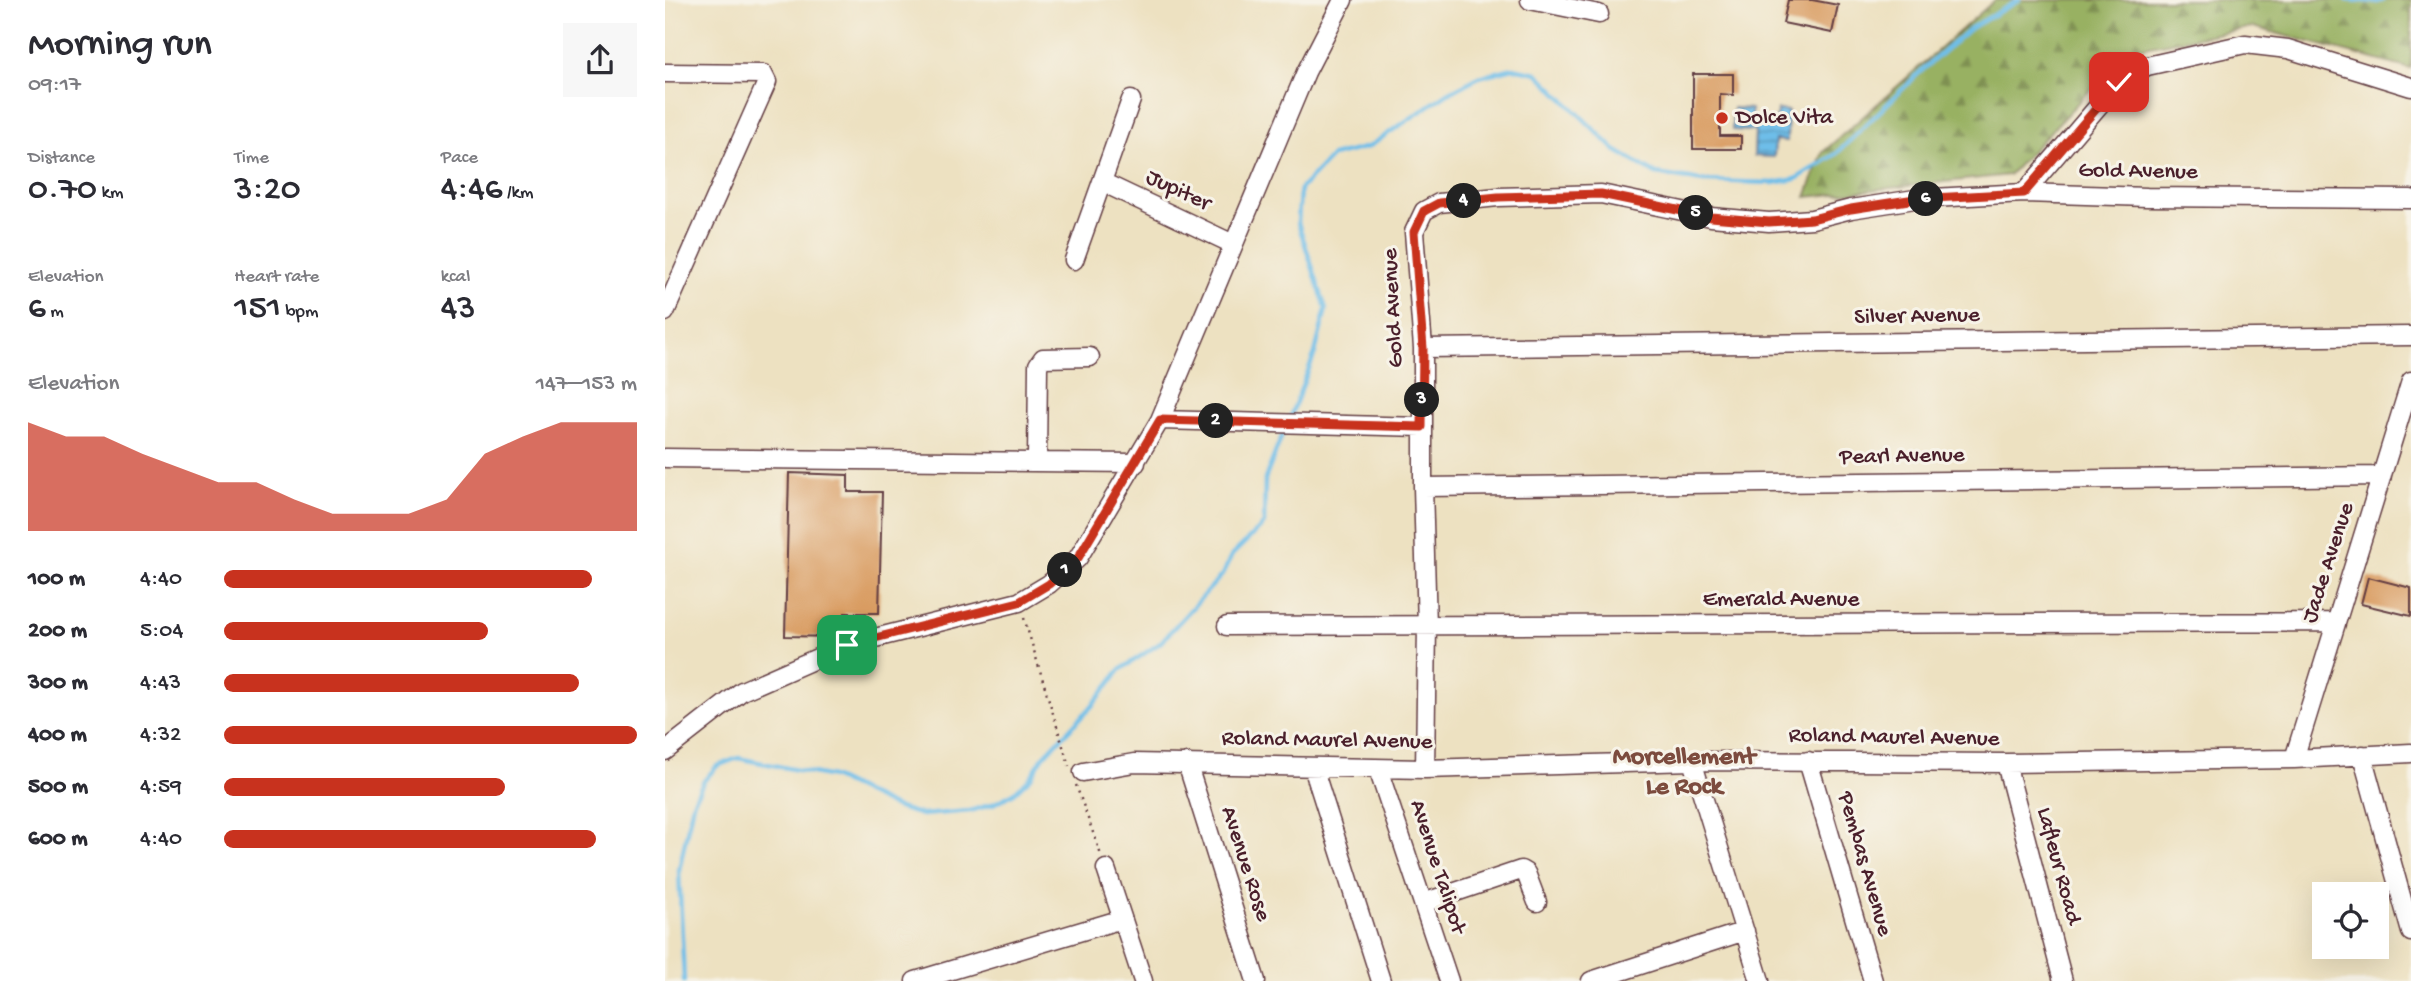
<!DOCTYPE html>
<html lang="en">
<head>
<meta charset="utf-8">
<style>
  body { margin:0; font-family:"Gochi Hand",sans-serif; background:#f7f7f7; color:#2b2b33; height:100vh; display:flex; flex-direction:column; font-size:26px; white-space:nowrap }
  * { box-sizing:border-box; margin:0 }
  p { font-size:23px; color:#7c7c81 }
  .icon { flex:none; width:38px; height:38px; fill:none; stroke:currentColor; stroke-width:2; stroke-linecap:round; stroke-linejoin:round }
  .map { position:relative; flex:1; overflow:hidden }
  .drawer { display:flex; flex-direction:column; background:#fff; width:665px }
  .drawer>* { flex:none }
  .tools { position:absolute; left:1647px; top:882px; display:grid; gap:14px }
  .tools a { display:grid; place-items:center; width:77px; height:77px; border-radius:0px; background:#fff; box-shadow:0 7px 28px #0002; font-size:35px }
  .pin { position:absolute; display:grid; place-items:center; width:60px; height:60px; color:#fff; margin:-30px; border-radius:14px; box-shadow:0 4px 10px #0006 }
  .km { position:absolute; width:35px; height:35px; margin:-18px; border-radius:50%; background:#222; color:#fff; font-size:19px; line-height:35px; text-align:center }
  .round { display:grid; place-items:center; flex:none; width:74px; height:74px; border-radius:0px; background:#f7f7f7 }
  .head { display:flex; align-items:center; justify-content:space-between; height:119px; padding:0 28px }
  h1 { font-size:38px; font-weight:600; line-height:52px }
  .stats { display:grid; grid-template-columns:repeat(3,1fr); gap:10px; height:119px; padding:7px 28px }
  .stats div { display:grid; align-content:center }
  .stats b { font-size:35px; font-weight:600 }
  .stats small { font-size:19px; font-weight:400 }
  .stats p { font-size:19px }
  .chart { height:196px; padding:14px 28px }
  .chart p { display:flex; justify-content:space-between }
  .chart svg { width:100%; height:126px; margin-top:7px; fill:#c8321e; opacity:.7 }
  ul { padding:0 28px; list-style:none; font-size:23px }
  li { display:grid; grid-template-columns:112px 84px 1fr; align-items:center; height:52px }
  li i { height:18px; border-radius:9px; background:#c8321e }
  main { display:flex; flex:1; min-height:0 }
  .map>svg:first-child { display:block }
  .forest { fill:url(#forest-firs); stroke:#716846; stroke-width:2 }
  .water { fill:url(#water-rules); stroke:#5c6e8a; stroke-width:2 }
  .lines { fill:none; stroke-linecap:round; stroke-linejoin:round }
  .stream { stroke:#6ebee9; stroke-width:4.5 }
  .building { fill:#d99c62 }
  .street-casing { stroke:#623c42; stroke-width:21 }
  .path { stroke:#623c42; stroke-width:2.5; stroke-dasharray:2 5; stroke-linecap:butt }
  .street { stroke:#fff; stroke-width:18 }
  .route-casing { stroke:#fff; stroke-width:14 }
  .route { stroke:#c8321e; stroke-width:9 }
  .poi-dot { fill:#c8321e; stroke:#f7f3e8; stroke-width:2.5 }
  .labels { text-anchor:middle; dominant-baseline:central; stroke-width:6; stroke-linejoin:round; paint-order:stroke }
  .poi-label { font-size:23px; fill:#4a1f2b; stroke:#f7f3e8; text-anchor:start }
  .street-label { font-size:23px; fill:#4a1f2b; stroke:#f7f3e8 }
  .quarter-label { font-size:26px; font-weight:bold; fill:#7c4b3e; stroke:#f7f3e8 }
</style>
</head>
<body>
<main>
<section class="drawer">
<div class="head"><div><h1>Morning run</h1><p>09:17</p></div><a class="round"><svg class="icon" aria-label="share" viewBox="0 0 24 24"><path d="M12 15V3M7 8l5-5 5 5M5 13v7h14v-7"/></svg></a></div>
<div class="stats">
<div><p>Distance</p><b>0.70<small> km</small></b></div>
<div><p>Time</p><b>3:20</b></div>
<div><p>Pace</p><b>4:46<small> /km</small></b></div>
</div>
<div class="stats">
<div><p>Elevation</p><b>6<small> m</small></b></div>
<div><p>Heart rate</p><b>151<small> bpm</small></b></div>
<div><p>kcal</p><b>43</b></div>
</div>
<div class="chart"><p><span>Elevation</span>147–153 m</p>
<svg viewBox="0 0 160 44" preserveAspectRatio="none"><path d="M0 44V6L10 11L20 11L30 17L40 22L50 27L60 27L70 33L80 38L90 38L100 38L110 33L120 17L130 11L140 6L150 6L160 6V44z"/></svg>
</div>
<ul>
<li><b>100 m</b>4:40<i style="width:89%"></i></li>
<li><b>200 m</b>5:04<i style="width:64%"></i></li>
<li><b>300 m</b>4:43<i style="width:86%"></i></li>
<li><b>400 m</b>4:32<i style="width:100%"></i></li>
<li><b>500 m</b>4:59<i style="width:68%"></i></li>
<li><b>600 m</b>4:40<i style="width:90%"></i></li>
</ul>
</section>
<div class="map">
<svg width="1746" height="981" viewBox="0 0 1746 981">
  <defs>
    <pattern id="forest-firs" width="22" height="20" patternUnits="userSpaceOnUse" patternTransform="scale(1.75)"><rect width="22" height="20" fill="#98b162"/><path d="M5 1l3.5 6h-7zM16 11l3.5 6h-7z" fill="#7e8f51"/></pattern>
    <pattern id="water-rules" width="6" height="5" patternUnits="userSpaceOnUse" patternTransform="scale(1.75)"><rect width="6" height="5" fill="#6ebee9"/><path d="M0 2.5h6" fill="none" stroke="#5c9abd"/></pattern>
  </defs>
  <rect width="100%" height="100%" fill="#f7f3e8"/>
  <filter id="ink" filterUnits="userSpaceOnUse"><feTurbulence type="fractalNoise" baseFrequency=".0143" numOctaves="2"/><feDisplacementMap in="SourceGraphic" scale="14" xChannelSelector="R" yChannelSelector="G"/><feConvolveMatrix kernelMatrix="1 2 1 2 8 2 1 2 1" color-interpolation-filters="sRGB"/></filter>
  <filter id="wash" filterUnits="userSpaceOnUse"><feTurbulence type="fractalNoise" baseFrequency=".00686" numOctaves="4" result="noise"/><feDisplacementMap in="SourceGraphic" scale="28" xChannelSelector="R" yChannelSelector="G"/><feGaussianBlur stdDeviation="1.57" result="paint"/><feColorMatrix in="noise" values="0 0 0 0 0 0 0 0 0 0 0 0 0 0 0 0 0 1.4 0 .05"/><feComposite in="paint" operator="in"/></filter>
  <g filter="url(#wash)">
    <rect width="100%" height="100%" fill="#ede1c1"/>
    <path class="forest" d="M1330,0h416v69l-158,-42 -125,23 -119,125 -203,22 17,-45z"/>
    <path class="water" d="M1068,108l18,1v10l25,1 1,-10 11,1 -1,30 -12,-1 -1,17 -20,-1 1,-25 -23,-1z"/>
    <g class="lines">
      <path class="stream" d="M1682,0l31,2 5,-2
        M624,420l26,-67 11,-44 -28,-86 2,-34 32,-33 36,-9 80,-54 31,-16 34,-9 24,5 78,77 41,24 47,7 71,2 22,-4 40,-25 83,-81 50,-44 50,-29
        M19,981l-5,-111 14,-67 10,-21 14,-16 21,-8 94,19 63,30 27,8 48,-4 23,-7 21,-11 17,-16 12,-20 49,-51 28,-36 40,-27 62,-68 10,-20 32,-31 1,-45 20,-51"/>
    </g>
    <g id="blocks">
      <path class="building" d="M1123,0h24l26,5 -6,28 -49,-10z
        M1028,74h40v21l-13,-1v42h21v13h-48z
        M124,473l59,2v17h34l-3,121h-34l-1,21 -7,3 -52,-1z
        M1703,577l43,11v28l-50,-12z"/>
    </g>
  </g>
  <g filter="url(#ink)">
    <use href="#blocks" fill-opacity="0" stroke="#623c42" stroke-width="2"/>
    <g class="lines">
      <defs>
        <path id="street" d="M865,0l69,14
          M0,73l98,1 4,8 -102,230
          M437,182l131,62
          M1359,193l95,-111 28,-16 98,-22 43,5 123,38
          M409,260l57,-160
          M758,348l988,-12
          M495,420l262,7
          M0,458l471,5
          M372,461l1,-96 5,-7 47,-1
          M758,487l959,-11
          M562,626l1108,-4
          M0,751l77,-60 105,-46 172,-43 30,-18 29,-26 82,-138 146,-348 37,-72
          M1697,755l49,177
          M1629,759l117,-378
          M1027,761l68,220
          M1143,761l65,220
          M522,763l69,218
          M1341,763l57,218
          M648,767l68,214
          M713,769l71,212
          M760,769l2,-143 -4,-139v-139l-9,-116 10,-21 15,-8 59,-6 103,-3 110,23 58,5 43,-3 39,-10 64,-10 109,-6 123,4 264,2
          M418,772l51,-9 291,6 267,-8 314,2 288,-4 117,-6
          M441,869l37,112
          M758,903l98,-33 5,3 11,29
          M250,981l207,-62
          M926,981l154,-50"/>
      </defs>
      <use href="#street" class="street-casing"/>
      <path class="path" d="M359,618l45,148
        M411,785l25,70"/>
      <use href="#street" class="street"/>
    </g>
  </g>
  <g class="lines" filter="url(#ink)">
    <defs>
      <path id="route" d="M182,645l172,-43 30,-18 29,-26 82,-138 262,7 1,-79 -9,-116 10,-21 15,-8 59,-6 103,-3 110,23 58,5 43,-3 39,-10 64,-10 109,-6 95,-111"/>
    </defs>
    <use href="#route" class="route-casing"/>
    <use href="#route" class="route"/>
  </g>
  <circle class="poi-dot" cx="1057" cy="118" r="7"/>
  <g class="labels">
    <g class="poi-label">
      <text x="1071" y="118">Dolce Vita</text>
    </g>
    <g class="street-label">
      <text transform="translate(1473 172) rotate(1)">Gold Avenue</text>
      <text transform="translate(513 191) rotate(25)">Jupiter</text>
      <text transform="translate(729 308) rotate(-93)">Gold Avenue</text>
      <text transform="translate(1252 317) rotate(-1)">Silver Avenue</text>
      <text transform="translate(1237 457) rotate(-1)">Pearl Avenue</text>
      <text transform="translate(1664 563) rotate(-72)">Jade Avenue</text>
      <text x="1116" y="600">Emerald Avenue</text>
      <text transform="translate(1229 738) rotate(1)">Roland Maurel Avenue</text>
      <text transform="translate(662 741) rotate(1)">Roland Maurel Avenue</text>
      <text transform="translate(580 864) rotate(72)">Avenue Rose</text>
      <text transform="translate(1199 864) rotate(74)">Pembas Avenue</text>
      <text transform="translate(1393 866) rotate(75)">Lafleur Road</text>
      <text transform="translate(772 867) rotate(72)">Avenue Talipot</text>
    </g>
    <g class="quarter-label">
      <text x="1019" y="758">Morcellement<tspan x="1019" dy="30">Le Rock</tspan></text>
    </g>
  </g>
</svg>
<div class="tools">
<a><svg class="icon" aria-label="locate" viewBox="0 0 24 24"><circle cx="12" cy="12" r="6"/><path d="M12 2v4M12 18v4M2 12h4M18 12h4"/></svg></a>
</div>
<div class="pin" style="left:182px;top:645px;background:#1e9e55"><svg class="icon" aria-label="arrive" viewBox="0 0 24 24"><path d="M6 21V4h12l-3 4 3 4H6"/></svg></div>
<div class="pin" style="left:1454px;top:82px;background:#d93025"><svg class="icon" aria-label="check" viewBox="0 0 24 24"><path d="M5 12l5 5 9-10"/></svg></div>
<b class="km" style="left:400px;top:570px">1</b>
<b class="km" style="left:551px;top:421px">2</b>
<b class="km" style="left:757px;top:400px">3</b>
<b class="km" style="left:799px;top:201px">4</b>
<b class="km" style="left:1031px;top:213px">5</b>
<b class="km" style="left:1261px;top:199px">6</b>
</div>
</main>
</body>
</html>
